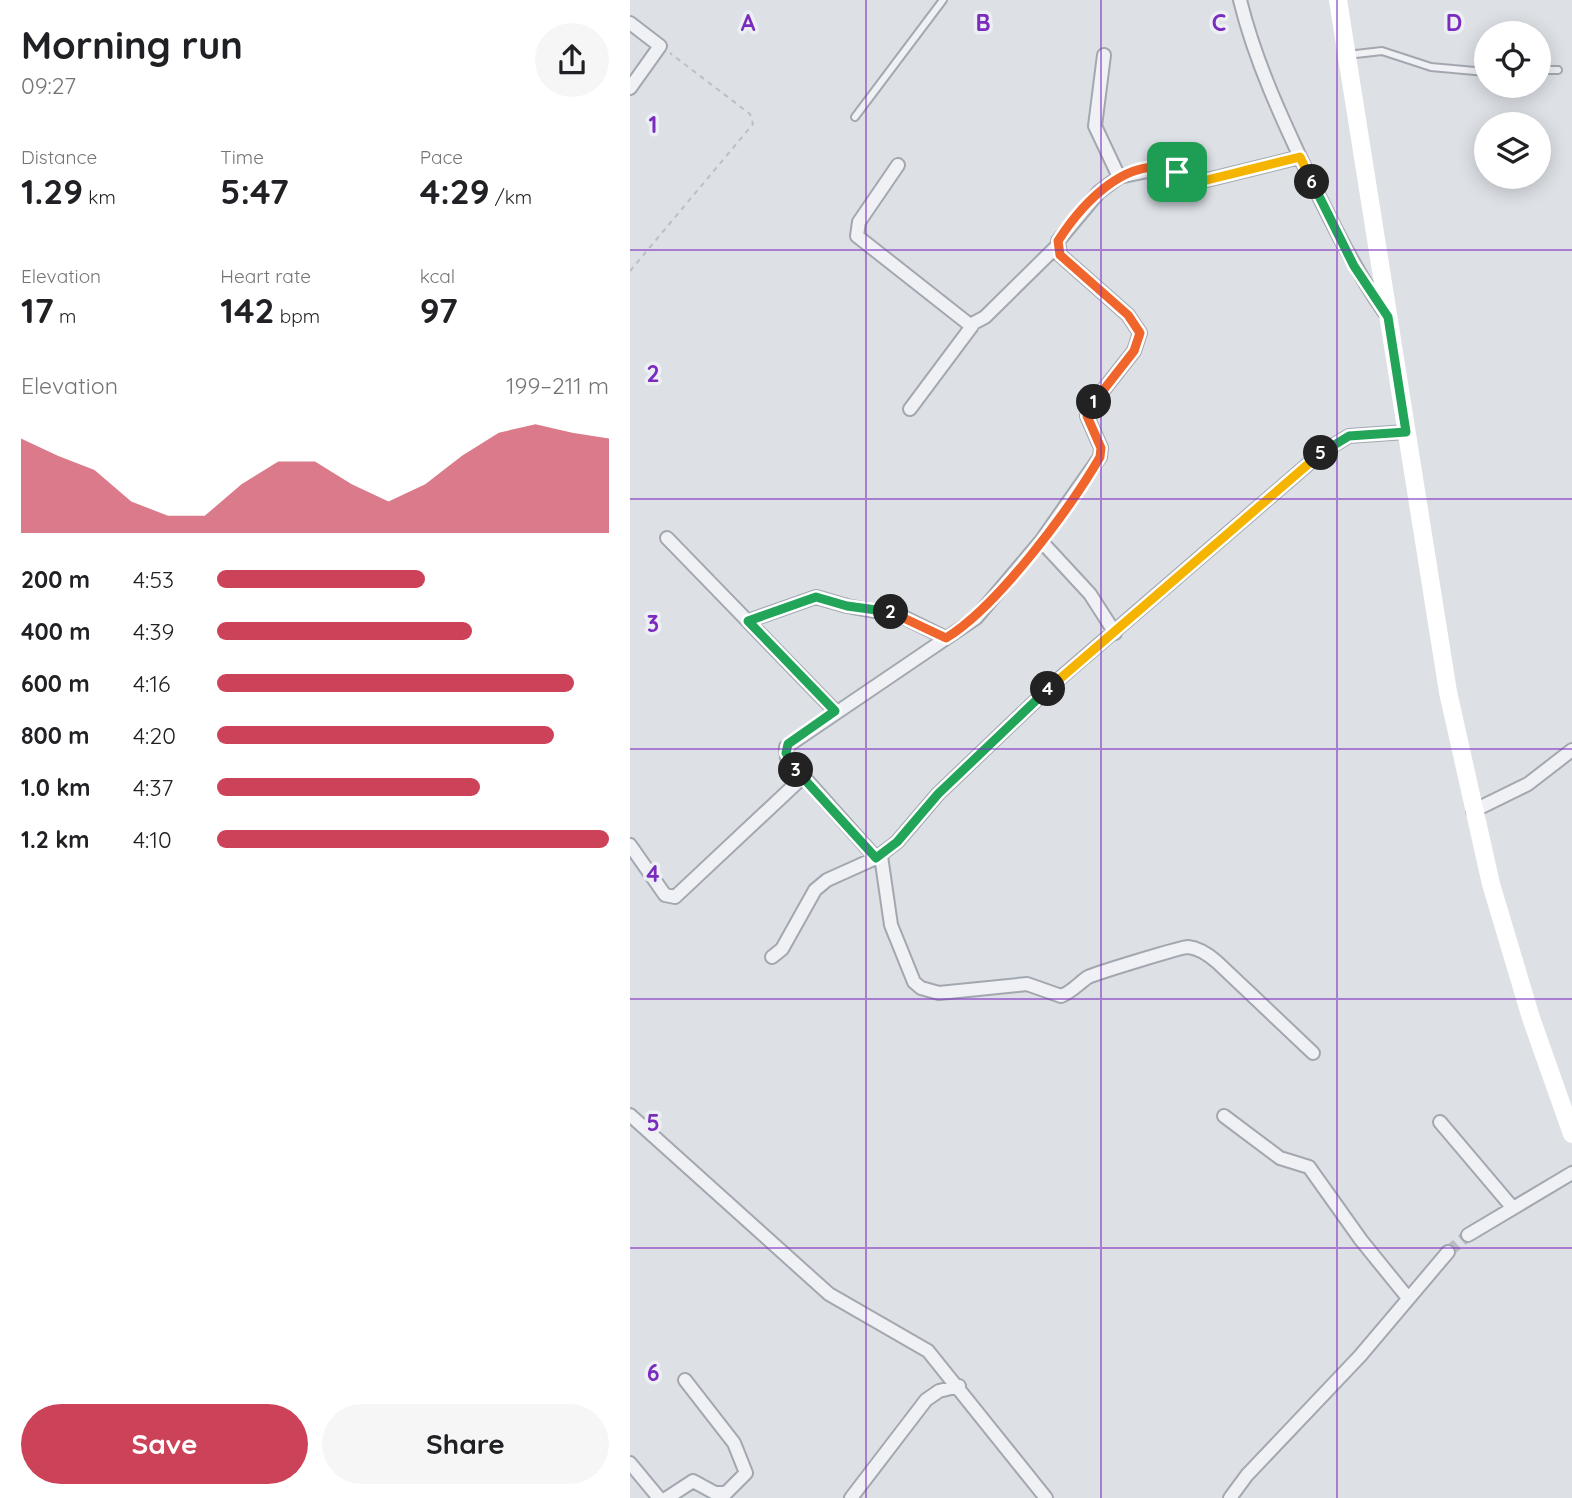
<!DOCTYPE html>
<html lang="en">
<head>
<meta charset="utf-8">
<style>
  body { margin:0; font-family:Quicksand,sans-serif; background:#f6f6f6; color:#202124; height:100vh; display:flex; flex-direction:column; font-size:26px; white-space:nowrap }
  * { box-sizing:border-box; margin:0 }
  p { font-size:23px; color:#757577 }
  .icon { flex:none; width:38px; height:38px; fill:none; stroke:currentColor; stroke-width:2; stroke-linecap:round; stroke-linejoin:round }
  .map { position:relative; flex:1; overflow:hidden }
  .side { display:flex; flex-direction:column; background:#fff; width:630px }
  .side>* { flex:none }
  .controls { position:absolute; left:844px; top:21px; display:grid; gap:14px }
  .controls a { display:grid; place-items:center; width:77px; height:77px; border-radius:50%; background:#fff; box-shadow:0 4px 18px #0003; font-size:35px }
  .pin { position:absolute; display:grid; place-items:center; width:60px; height:60px; color:#fff; margin:-30px; border-radius:14px; box-shadow:0 4px 10px #0006 }
  .km { position:absolute; width:35px; height:35px; margin:-18px; border-radius:50%; background:#222; color:#fff; font-size:19px; line-height:35px; text-align:center }
  .round { display:grid; place-items:center; flex:none; width:74px; height:74px; border-radius:37px; background:#f6f6f6 }
  .overview { display:flex; align-items:center; justify-content:space-between; height:119px; padding:0 21px }
  h1 { font-size:38px; font-weight:700; line-height:52px }
  .metrics { display:grid; grid-template-columns:repeat(3,1fr); gap:10px; height:119px; padding:7px 21px }
  .metrics div { display:grid; align-content:center }
  .metrics b { font-size:35px; font-weight:700 }
  .metrics small { font-size:19px; font-weight:400 }
  .metrics p { font-size:19px }
  .chart { height:196px; padding:14px 21px }
  .chart p { display:flex; justify-content:space-between }
  .chart svg { width:100%; height:126px; margin-top:7px; fill:#cb4259; opacity:.7 }
  .cta { display:flex; gap:14px; margin-top:auto; padding:14px 21px }
  .cta a { flex:1; height:80px; border-radius:42px; background:#cb4259; color:#fff; font-size:28px; font-weight:700; line-height:80px; text-align:center }
  .cta a+a { background:#f6f6f6; color:#202124 }
  ul { padding:0 21px; list-style:none; font-size:23px }
  li { display:grid; grid-template-columns:112px 84px 1fr; align-items:center; height:52px }
  li i { height:18px; border-radius:9px; background:#cb4259 }
  main { display:flex; flex:1; min-height:0 }
  .map>svg:first-child { display:block }
  .lines { fill:none; stroke-linecap:round; stroke-linejoin:round }
  .minor-tunnel { stroke:#b9bdc4; stroke-width:12; stroke-dasharray:12 6; stroke-linecap:butt }
  .service-casing { stroke:#a3a8b0; stroke-width:10 }
  .minor-casing { stroke:#a3a8b0; stroke-width:16 }
  .path { stroke:#bbbfc5; stroke-width:2; stroke-dasharray:5 5; stroke-linecap:butt }
  .service { stroke:#eff1f5; stroke-width:6 }
  .minor { stroke:#eff1f5; stroke-width:12 }
  .secondary { stroke:#fff; stroke-width:18 }
  .split-1-casing { stroke:#fff; stroke-width:14 }
  .split-2-casing { stroke:#fff; stroke-width:14 }
  .split-3-casing { stroke:#fff; stroke-width:14 }
  .split-4-casing { stroke:#fff; stroke-width:14 }
  .split-5-casing { stroke:#fff; stroke-width:14 }
  .split-6-casing { stroke:#fff; stroke-width:14 }
  .split-7-casing { stroke:#fff; stroke-width:14 }
  .split-1 { stroke:#f0652b; stroke-width:9 }
  .split-2 { stroke:#f0652b; stroke-width:9 }
  .split-3 { stroke:#22a559; stroke-width:9 }
  .split-4 { stroke:#22a559; stroke-width:9 }
  .split-5 { stroke:#f5b400; stroke-width:9 }
  .split-6 { stroke:#22a559; stroke-width:9 }
  .split-7 { stroke:#f5b400; stroke-width:9 }
  .grid { fill:none; stroke:#7b2cbf; stroke-width:2; stroke-opacity:0.55 }
  .grid-label { font-size:23px; text-anchor:middle; font-weight:bold; fill:#7b2cbf; stroke:#eceff4; stroke-width:7; stroke-linejoin:round; paint-order:stroke }
</style>
</head>
<body>
<main>
<section class="side">
<div class="overview"><div><h1>Morning run</h1><p>09:27</p></div><a class="round"><svg class="icon" aria-label="share" viewBox="0 0 24 24"><path d="M12 15V3M7 8l5-5 5 5M5 13v7h14v-7"/></svg></a></div>
<div class="metrics">
<div><p>Distance</p><b>1.29<small> km</small></b></div>
<div><p>Time</p><b>5:47</b></div>
<div><p>Pace</p><b>4:29<small> /km</small></b></div>
</div>
<div class="metrics">
<div><p>Elevation</p><b>17<small> m</small></b></div>
<div><p>Heart rate</p><b>142<small> bpm</small></b></div>
<div><p>kcal</p><b>97</b></div>
</div>
<div class="chart"><p><span>Elevation</span>199–211 m</p>
<svg viewBox="0 0 160 44" preserveAspectRatio="none"><path d="M0 44V11L10 17L20 22L30 33L40 38L50 38L60 27L70 19L80 19L90 27L100 33L110 27L120 17L130 9L140 6L150 9L160 11V44z"/></svg>
</div>
<ul>
<li><b>200 m</b>4:53<i style="width:53%"></i></li>
<li><b>400 m</b>4:39<i style="width:65%"></i></li>
<li><b>600 m</b>4:16<i style="width:91%"></i></li>
<li><b>800 m</b>4:20<i style="width:86%"></i></li>
<li><b>1.0 km</b>4:37<i style="width:67%"></i></li>
<li><b>1.2 km</b>4:10<i style="width:100%"></i></li>
</ul>
<div class="cta"><a>Save</a><a>Share</a></div>
</section>
<div class="map">
<svg width="942" height="1498" viewBox="0 0 942 1498">
  <rect width="100%" height="100%" fill="#dde1e6"/>
  <g class="lines">
    <path class="minor-tunnel" d="M818,1252l20,-17"/>
    <defs>
      <path id="service" d="M717,55l35,-4 49,16 55,5
        M908,70h20
        M225,117l88,-117"/>
      <path id="minor" d="M610,0c15,61 42,119 69,176 23,47 46,94 76,137
        M0,23l30,23 -30,42
        M474,55l-9,71 24,51
        M268,165l-39,57 -2,14 113,89 15,-8 71,-70
        M280,409l62,-83
        M37,538l168,173
        M411,541l49,53 25,39
        M118,621l68,-24 31,9 54,10 45,22
        M843,811l55,-27 44,-34
        M0,845l35,50 10,2 128,-120
        M251,856l10,69 23,57 7,6 18,5 88,-9 34,12c11,-4 18,-13 27,-19 9,-4 93,-30 100,-30 11,1 21,8 29,15l96,91
        M246,858l-81,-91 -8,-9 -1,-11 190,-129 65,-77 59,-84 1,-9 -14,-32 3,-9 44,-56 6,-18 -12,-18 -68,-60 -2,-14 41,-49 20,-15 43,-9 45,12 93,-23
        M142,957l10,-8 33,-59 12,-10 49,-22 21,-16 41,-48 113,-108 270,-233 28,-17 57,-4
        M0,1115l199,179 99,57 118,147
        M594,1116l56,42 29,9 52,73 47,58
        M810,1122l72,85
        M838,1235l104,-62
        M0,1463l29,35
        M37,1498l26,-17 22,12h11l20,-20 -12,-30 -49,-63
        M221,1498l75,-98 13,-9 20,-5
        M600,1498l17,-23 113,-119 88,-104"/>
    </defs>
    <use href="#service" class="service-casing"/>
    <use href="#minor" class="minor-casing"/>
    <path class="path" d="M0,271l123,-147 -3,-10 -80,-61"/>
    <use href="#service" class="service"/>
    <use href="#minor" class="minor"/>
    <path class="secondary" d="M708,0l110,692 43,192 40,134 41,116"/>
  </g>
  <g class="lines">
    <defs>
      <path id="split-1" d="M464,402l40,-51 6,-18 -12,-18 -68,-60 -2,-14c23,-36 71,-90 119,-69"/>
      <path id="split-2" d="M261,612l55,26c51,-31 123,-128 154,-181l1,-9 -14,-32 7,-14"/>
      <path id="split-3" d="M166,770l-10,-17 2,-9 47,-33 -87,-90 68,-24 31,9 44,6"/>
      <path id="split-4" d="M166,770l80,88 21,-16 41,-48 110,-105"/>
      <path id="split-5" d="M418,689l273,-236"/>
      <path id="split-6" d="M682,182l42,84 34,51 18,115 -57,4 -28,17"/>
      <path id="split-7" d="M547,172l30,8 93,-23 12,25"/>
    </defs>
    <use href="#split-1" class="split-1-casing"/>
    <use href="#split-2" class="split-2-casing"/>
    <use href="#split-3" class="split-3-casing"/>
    <use href="#split-4" class="split-4-casing"/>
    <use href="#split-5" class="split-5-casing"/>
    <use href="#split-6" class="split-6-casing"/>
    <use href="#split-7" class="split-7-casing"/>
    <use href="#split-1" class="split-1"/>
    <use href="#split-2" class="split-2"/>
    <use href="#split-3" class="split-3"/>
    <use href="#split-4" class="split-4"/>
    <use href="#split-5" class="split-5"/>
    <use href="#split-6" class="split-6"/>
    <use href="#split-7" class="split-7"/>
  </g>
  <path class="grid" d="M236,0v1498M471,0v1498M707,0v1498M0,250h942M0,499h942M0,749h942M0,999h942M0,1248h942"/>
  <g class="grid-label">
    <text x="118" y="31">A</text>
    <text x="353" y="31">B</text>
    <text x="589" y="31">C</text>
    <text x="824" y="31">D</text>
    <text x="23" y="133">1</text>
    <text x="23" y="382">2</text>
    <text x="23" y="632">3</text>
    <text x="23" y="882">4</text>
    <text x="23" y="1131">5</text>
    <text x="23" y="1381">6</text>
  </g>
</svg>
<div class="controls">
<a><svg class="icon" aria-label="locate" viewBox="0 0 24 24"><circle cx="12" cy="12" r="6"/><path d="M12 2v4M12 18v4M2 12h4M18 12h4"/></svg></a>
<a><svg class="icon" aria-label="layers" viewBox="0 0 24 24"><path d="M12 4l9 5-9 5-9-5zM3 14l9 5 9-5"/></svg></a>
</div>
<div class="pin" style="left:547px;top:172px;background:#1e9e55"><svg class="icon" aria-label="arrive" viewBox="0 0 24 24"><path d="M6 21V4h12l-3 4 3 4H6"/></svg></div>
<b class="km" style="left:464px;top:402px">1</b>
<b class="km" style="left:261px;top:612px">2</b>
<b class="km" style="left:166px;top:770px">3</b>
<b class="km" style="left:418px;top:689px">4</b>
<b class="km" style="left:691px;top:453px">5</b>
<b class="km" style="left:682px;top:182px">6</b>
</div>
</main>
</body>
</html>
